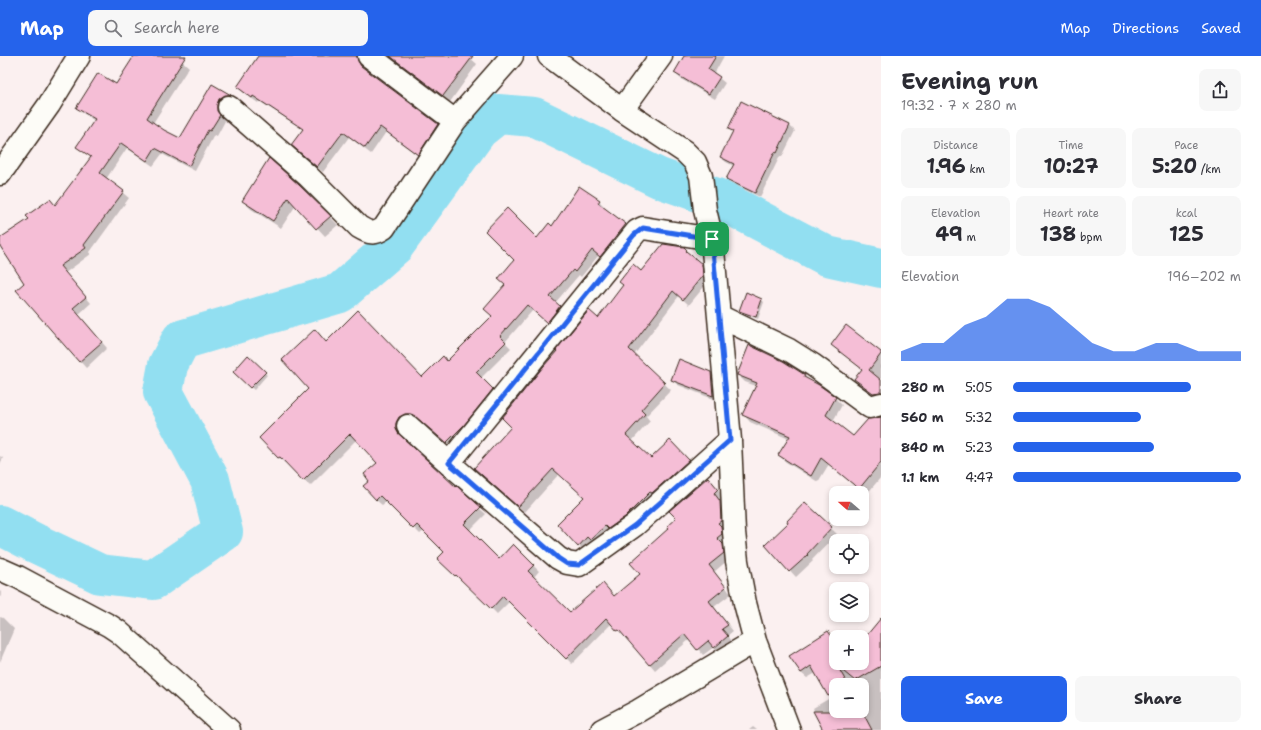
<!DOCTYPE html>
<html lang="en">
<head>
<meta charset="utf-8">
<style>
  body { margin:0; font-family:"Shantell Sans",sans-serif; background:#f7f7f7; color:#2b2b33; height:100vh; display:flex; flex-direction:column; font-size:15px; white-space:nowrap }
  * { box-sizing:border-box; margin:0 }
  p { font-size:13px; color:#7c7c81 }
  .icon { flex:none; width:22px; height:22px; fill:none; stroke:currentColor; stroke-width:2; stroke-linecap:round; stroke-linejoin:round }
  .map { position:relative; flex:1; overflow:hidden }
  .panel { display:flex; flex-direction:column; background:#fff; width:380px }
  .panel>* { flex:none }
  .needle { width:26px; rotate:290deg }
  .buttons { position:absolute; left:829px; top:430px; display:grid; gap:8px }
  .buttons a { display:grid; place-items:center; width:40px; height:40px; border-radius:8px; background:#fff; box-shadow:0 2px 6px #0003; font-size:20px }
  .pin { position:absolute; display:grid; place-items:center; width:34px; height:34px; color:#fff; margin:-17px; border-radius:8px; box-shadow:0 2px 6px #0006 }
  .round { display:grid; place-items:center; flex:none; width:42px; height:42px; border-radius:8px; background:#f7f7f7 }
  .headline { display:flex; align-items:center; justify-content:space-between; height:68px; padding:0 20px }
  h1 { font-size:22px; font-weight:700; line-height:30px }
  .metrics { display:grid; grid-template-columns:repeat(3,1fr); gap:6px; height:68px; padding:4px 20px }
  .metrics div { display:grid; align-content:center; border-radius:8px; background:#f7f7f7; text-align:center }
  .metrics b { font-size:20px; font-weight:700 }
  .metrics small { font-size:11px; font-weight:400 }
  .metrics p { font-size:11px }
  .chart { height:112px; padding:8px 20px }
  .chart p { display:flex; justify-content:space-between }
  .chart svg { width:100%; height:72px; margin-top:4px; fill:#2563eb; opacity:.7 }
  .primary-button { display:flex; gap:8px; margin-top:auto; padding:8px 20px }
  .primary-button a { flex:1; height:46px; border-radius:8px; background:#2563eb; color:#fff; font-size:16px; font-weight:700; line-height:46px; text-align:center }
  .primary-button a+a { background:#f7f7f7; color:#2b2b33 }
  ul { padding:0 20px; list-style:none; font-size:13px }
  li { display:grid; grid-template-columns:64px 48px 1fr; align-items:center; height:30px }
  li i { height:10px; border-radius:5px; background:#2563eb }
  header { display:flex; align-items:center; gap:24px; box-sizing:border-box; height:56px; padding:0 20px; background:#2563eb; color:#fff }
  header strong { font-size:19px }
  nav { display:flex; gap:22px; margin-inline-start:auto; font-size:14px }
  .search { width:280px; height:36px; background:#f7f7f7; display:flex; align-items:center; gap:10px; box-sizing:border-box; padding:0 14px; border-radius:8px; color:#7c7c81; font-size:15px }
  main { display:flex; flex:1; min-height:0 }
  .map>svg:first-child { display:block }
  .shadow { fill:#0003; fill-rule:evenodd }
  .lines { fill:none; stroke-linecap:round; stroke-linejoin:round }
  .river { stroke:#92dff1; stroke-width:40 }
  .building { fill:#f5bed6; stroke:#3b2a1e }
  .minor-casing { stroke:#3b2a1e; stroke-width:25 }
  .minor { stroke:#fdfcf7; stroke-width:22 }
  .route-casing { stroke:#fff; stroke-width:8 }
  .route { stroke:#2563eb; stroke-width:5 }
</style>
</head>
<body>
<header>
<strong>Map</strong>
<div class="search"><svg class="icon" aria-label="search" viewBox="0 0 24 24"><circle cx="10" cy="10" r="6"/><path d="M15 15l6 6"/></svg>Search here</div>
<nav><a>Map</a><a>Directions</a><a>Saved</a></nav>
</header>
<main>
<div class="map">
<svg width="881" height="674" viewBox="0 0 881 674">
  <rect width="100%" height="100%" fill="#fbf0f0"/>
  <filter id="ink" filterUnits="userSpaceOnUse"><feTurbulence type="fractalNoise" baseFrequency=".025" numOctaves="2"/><feDisplacementMap in="SourceGraphic" scale="8" xChannelSelector="R" yChannelSelector="G"/><feConvolveMatrix kernelMatrix="1 2 1 2 8 2 1 2 1" color-interpolation-filters="sRGB"/></filter>
  <g filter="url(#ink)">
    <path class="shadow" d="M135,0h48l-2,4 8,7 -36,56 10,7 17,10 33,-55 17,11 5,4 -13,11 1,7 2,3 -8,15 -3,-1 -19,36 -33,-17 -9,12 -26,-18 -21,31 23,19 -39,54 1,2 -26,19 26,30 -13,12 29,33 -21,20 -69,-78 8,-7 -25,-39v-5l30,-19 20,-20 6,6 36,-48 -14,-11 17,-26 -12,-8 -5,-5 39,-23z
      M259,0h105l-2,5 1,7 74,57 6,6 -19,29 -38,-28 -15,22 -22,-17 -26,35 -24,-21 5,-21 -45,-29 -1,2 -14,-10 -6,-6z
      M389,0h79l9,8 -27,38z
      M685,0h39l-10,18 11,9 -10,16 -34,-20 -6,-6z
      M742,47l48,23 5,5 -13,26 -2,-1 -20,41 -27,-13 -5,-5 6,-13 -8,-4 -5,-5 12,-24 -4,-5z
      M299,130l39,39 -13,11 -29,-31 -15,23 -30,-19 -8,-8z
      M599,145l6,6 -1,1 28,23 -26,31 -8,-6 -17,21 -2,-2 -24,28 10,10 -12,15 -20,-18 -28,32 6,6 -30,30 17,18 -46,52 -29,-26 -5,-3h-7l-10,11 1,7 54,51 30,26 -17,17 30,29 14,-14 26,25 -5,6 36,36 45,-16 26,-23 30,-46 42,-44 10,11 -4,5 7,8 1,32 -5,4 6,7 1,8 -15,13 17,22 -17,13 19,24 -6,5 6,7 -13,10 -6,-6 -11,8 -13,-16 -35,31 -30,-35 -1,1 -12,-13 -40,41 -62,-63 -13,13 -34,-34 -1,1 -23,-22 6,-7 -21,-21 -4,3 -33,-33 -5,4 -6,-5 -5,-19 8,-18 -22,-24 -47,47 -24,-24 -1,1 -25,-25 50,-49 16,-46 96,35 25,-16 46,-46 13,-31 31,-45 15,-13z
      M683,192l24,24 1,10 -19,23 -10,-9 -45,59 37,35 -25,26 4,5 -18,20 19,18 19,-18 24,25 -109,86 -27,-28 27,-26 -26,-24 -34,38 -44,-38 31,-47 86,-108 43,-47z
      M747,238l15,6 2,2 -6,17 -15,-6 -2,-3z
      M832,289l49,9v46l-19,-14 -7,-7 8,-9 -24,-19z
      M248,301l19,18 -13,15 -20,-18z
      M782,306l23,14 5,5 25,17 7,7 -9,16 20,17 28,-20v59l-15,18 -37,-31 -11,18 -32,-20 -7,-7 10,-16 -39,-17 -6,-7 12,-29 -11,-4 -7,-7z
      M711,317l6,5 1,23 -40,-16 -6,-5z
      M0,400l3,2 -3,6z
      M805,447l32,31 -25,26 1,1 -17,16 -30,-32 24,-22z
      M0,535l2,2 -2,5z
      M0,561l3,1 11,11 -14,33z
      M881,567v107h-57l-11,-22 17,-10 -14,-25 -9,5 -6,-5 -11,-17 37,-24 9,10v21h26v-20zM836,629h26v26h-26z
      M753,671l4,3h-8z"/>
    <g class="lines">
      <path class="river" d="M0,469l35,18 65,31 53,6 70,-48 -13,-52 -47,-88 5,-27 13,-25 159,-47 54,-47 84,-116 20,-16 36,3 125,61 60,21 108,57 54,12"/>
    </g>
    <path class="building" d="M134,0h52l-39,62 17,12 16,8 32,-54 19,11h-6l-6,4 -2,6v6l3,4 -10,16 -2,-1 -19,36 -34,-18 -8,13 -26,-18 -21,30 24,18 -40,54 2,3 -26,18 26,31 -13,11 29,34 -23,20 -63,-72 8,-7 -24,-37v-8l29,-19 -3,-3 24,-17 5,6 36,-48 -15,-10 19,-28 -19,-11 22,-35 18,11z
      M258,0h99l1,5 3,5 77,58 -20,31 -38,-28 -15,21 -22,-16 -26,35 -26,-22 12,-16 -50,-33 -1,2 -15,-11z
      M390,0h83l-30,40z
      M684,0h32l-8,13 12,8 -11,17 -35,-21z
      M741,45l49,24 -13,28 -2,-1 -20,41 -29,-14 8,-15 -14,-7 13,-26 -5,-2z
      M269,102l30,27 32,31 -15,13 -28,-31 -15,23 -31,-20z
      M579,130l21,14 -2,3 28,21 -26,33 -8,-7 -17,22 -2,-2 -23,27 10,9 -13,17 -20,-18 -27,31 6,6 -30,30 17,17 -29,36 -18,18 -30,-26 -5,-3h-6l-6,3 -3,6v6l4,6 56,52 1,-1 24,21 -17,17 35,35 14,-15 21,21 -6,6 42,41 33,-29 11,13 26,-22 -10,-11 39,-35 -2,-2 9,-8 -7,-7 39,-34 10,12 -4,4 6,8 1,20 -3,2 3,3 1,8 -5,4 6,6 1,9 -15,12 17,22 -17,14 19,24 -6,4 6,7 -14,12 -6,-7 -11,9 -13,-16 -35,31 -30,-35 -2,1 -11,-13 -40,41 -63,-63 -12,13 -35,-34 -1,1 -18,-17 7,-7 -27,-27 -4,4 -33,-33 -4,4 -13,-14 6,-5 -5,-7 13,-11 -27,-29 -47,47 -23,-24 -2,1 -19,-20 49,-49 -26,-29 33,-31 11,13 32,-32 64,67 21,-21 4,5 45,-45 -8,-7 21,-24 -7,-6 16,-19 -29,-29 22,-23 30,30 12,-15 3,3z
      M663,188l21,3 3,3 -1,1 16,13 1,11 -20,25 -10,-9 -44,58 36,34 -24,27 4,4 -19,21 25,23 19,-18 19,20 -37,33 -2,-1 -25,25 -17,12 -3,-3 -15,14 -3,-3 -9,10 -21,-23 27,-27 -31,-28 -35,38 -44,-39 37,-41 -9,-9 41,-51 14,-16 -1,-1 33,-40 9,8 25,-33 -4,-3 14,-18 8,7z
      M746,236l16,7 -6,18 -17,-6z
      M846,269l35,27v2l-12,16 12,10v12l-8,1 -19,-14 8,-10 -31,-24z
      M749,289l34,16 22,14 -1,2 15,8 17,12 -10,18 27,21 15,-17 13,-2v45l-22,27 -38,-31 -10,18 -33,-21 12,-19 -48,-21 15,-32 -20,-8z
      M248,299l18,17 -16,16 -17,-16z
      M679,303l32,13 2,24 -42,-16z
      M805,446l27,25 -25,27 1,1 -19,17 -24,-27 23,-22 -1,-2z
      M881,562v48l-26,15 -17,-14 10,18h-12v7l-8,4 -17,-30 -10,7 -12,-17 39,-25 8,12v20h26v-22z
      M813,655h49l10,19h-49z"/>
    <g class="lines">
      <defs>
        <path id="minor" d="M369,0l86,65
          M549,0l73,54 63,42 10,10 6,14 4,34 7,29 18,201 4,92 3,29 8,42 10,38 34,89
          M229,51l79,69 51,51c10,6 15,8 25,1l71,-107 57,-65
          M622,54l39,-54
          M0,118l49,-69 30,-49
          M719,260l70,34 24,15 57,42 11,-3
          M408,370l41,37 109,95 9,5 12,2 56,-40 95,-85
          M449,407l188,-232 6,-3 69,11
          M0,513l18,8 92,49 9,6 110,98
          M602,674l36,-19 117,-70"/>
      </defs>
      <use href="#minor" class="minor-casing"/>
      <use href="#minor" class="minor"/>
    </g>
  </g>
  <g class="lines" filter="url(#ink)">
    <defs>
      <path id="route" d="M643,172l69,11 18,201 -95,85 -56,40 -12,-1 -9,-6 -109,-95 185,-228z"/>
    </defs>
    <use href="#route" class="route-casing"/>
    <use href="#route" class="route"/>
  </g>
</svg>
<div class="buttons">
<a><svg class="needle" viewBox="-14 -14 28 28"><path d="M0-13l5 13h-10z" fill="#e53935"/><path d="M0 13l5-13h-10z" fill="#7c7c81"/></svg></a>
<a><svg class="icon" aria-label="locate" viewBox="0 0 24 24"><circle cx="12" cy="12" r="6"/><path d="M12 2v4M12 18v4M2 12h4M18 12h4"/></svg></a>
<a><svg class="icon" aria-label="layers" viewBox="0 0 24 24"><path d="M12 4l9 5-9 5-9-5zM3 14l9 5 9-5"/></svg></a>
<a>+</a>
<a>−</a>
</div>
<div class="pin" style="left:712px;top:183px;background:#1e9e55"><svg class="icon" aria-label="arrive" viewBox="0 0 24 24"><path d="M6 21V4h12l-3 4 3 4H6"/></svg></div>
</div>
<section class="panel">
<div class="headline"><div><h1>Evening run</h1><p>19:32 · 7 × 280 m</p></div><a class="round"><svg class="icon" aria-label="share" viewBox="0 0 24 24"><path d="M12 15V3M7 8l5-5 5 5M5 13v7h14v-7"/></svg></a></div>
<div class="metrics">
<div><p>Distance</p><b>1.96<small> km</small></b></div>
<div><p>Time</p><b>10:27</b></div>
<div><p>Pace</p><b>5:20<small> /km</small></b></div>
</div>
<div class="metrics">
<div><p>Elevation</p><b>49<small> m</small></b></div>
<div><p>Heart rate</p><b>138<small> bpm</small></b></div>
<div><p>kcal</p><b>125</b></div>
</div>
<div class="chart"><p><span>Elevation</span>196–202 m</p>
<svg viewBox="0 0 160 44" preserveAspectRatio="none"><path d="M0 44V38L10 33L20 33L30 22L40 17L50 6L60 6L70 11L80 22L90 33L100 38L110 38L120 33L130 33L140 38L150 38L160 38V44z"/></svg>
</div>
<ul>
<li><b>280 m</b>5:05<i style="width:78%"></i></li>
<li><b>560 m</b>5:32<i style="width:56%"></i></li>
<li><b>840 m</b>5:23<i style="width:62%"></i></li>
<li><b>1.1 km</b>4:47<i style="width:100%"></i></li>
</ul>
<div class="primary-button"><a>Save</a><a>Share</a></div>
</section>
</main>
</body>
</html>
